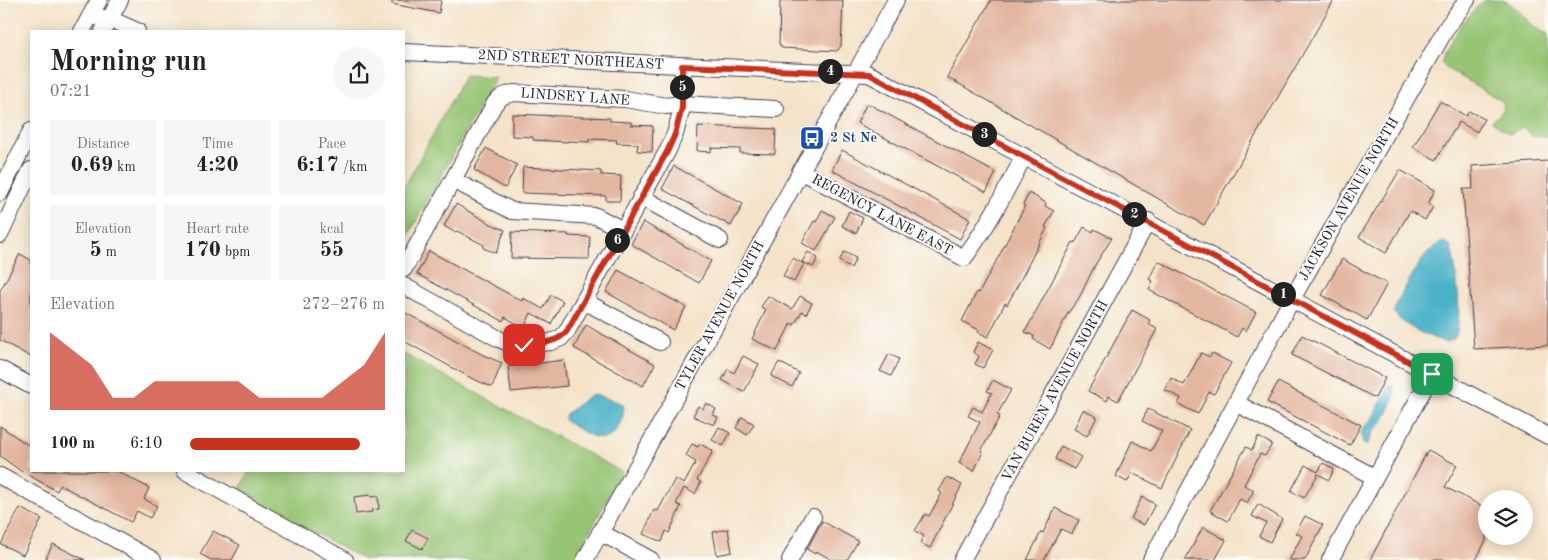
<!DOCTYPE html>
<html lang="en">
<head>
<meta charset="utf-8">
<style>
  body { margin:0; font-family:"Old Standard TT",serif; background:#f6f6f6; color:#222; height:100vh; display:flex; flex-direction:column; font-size:19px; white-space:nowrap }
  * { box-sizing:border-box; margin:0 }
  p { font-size:16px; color:#767676 }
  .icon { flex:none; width:28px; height:28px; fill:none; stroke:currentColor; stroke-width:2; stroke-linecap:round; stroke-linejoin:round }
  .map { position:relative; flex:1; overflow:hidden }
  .side { position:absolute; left:30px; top:30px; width:375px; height:442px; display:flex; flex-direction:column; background:#fff; border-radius:0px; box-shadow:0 2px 12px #0003 }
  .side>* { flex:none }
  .controls { position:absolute; left:1478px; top:490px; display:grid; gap:10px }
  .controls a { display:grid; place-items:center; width:55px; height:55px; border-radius:50%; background:#fff; box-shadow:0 2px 12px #0003; font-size:25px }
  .pin { position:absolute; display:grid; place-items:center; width:42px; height:42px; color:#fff; margin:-21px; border-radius:10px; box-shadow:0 2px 8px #0006 }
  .km { position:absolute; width:25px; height:25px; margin:-12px; border-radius:50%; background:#222; color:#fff; font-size:14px; line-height:25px; text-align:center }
  .round { display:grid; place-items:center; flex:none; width:52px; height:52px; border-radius:26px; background:#f6f6f6 }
  .overview { display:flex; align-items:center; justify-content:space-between; height:85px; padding:0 20px }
  h1 { font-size:28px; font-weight:700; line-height:38px }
  .metrics { display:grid; grid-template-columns:repeat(3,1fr); gap:8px; height:85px; padding:5px 20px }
  .metrics div { display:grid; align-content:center; border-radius:0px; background:#f6f6f6; text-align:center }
  .metrics b { font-size:21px; font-weight:700 }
  .metrics small { font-size:14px; font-weight:400 }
  .metrics p { font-size:14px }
  .chart { height:140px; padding:10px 20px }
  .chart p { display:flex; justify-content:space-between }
  .chart svg { width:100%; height:90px; margin-top:5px; fill:#c8321e; opacity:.7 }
  ul { padding:0 20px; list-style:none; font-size:16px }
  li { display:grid; grid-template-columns:80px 60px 1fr; align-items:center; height:38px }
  li i { height:12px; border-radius:6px; background:#c8321e }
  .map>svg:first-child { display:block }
  .green { fill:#97c574; stroke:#5c7458 }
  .water { fill:#49b1c8; stroke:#366a82 }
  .building { fill:#e3b69f }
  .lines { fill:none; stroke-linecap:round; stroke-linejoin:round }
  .minor-casing { stroke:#423f50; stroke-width:18 }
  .minor { stroke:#fff; stroke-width:16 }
  .route-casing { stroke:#fff; stroke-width:10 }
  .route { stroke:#c8321e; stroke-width:6 }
  .labels { text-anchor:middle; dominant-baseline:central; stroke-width:4; stroke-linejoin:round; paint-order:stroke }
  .street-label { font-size:14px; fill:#22223b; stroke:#fdfcf7 }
  .transit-label { font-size:14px; font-weight:bold; fill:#164399; stroke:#fdfcf7; text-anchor:start }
</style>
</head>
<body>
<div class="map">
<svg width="1548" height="560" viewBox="0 0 1548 560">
  <rect width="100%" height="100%" fill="#fdfcf7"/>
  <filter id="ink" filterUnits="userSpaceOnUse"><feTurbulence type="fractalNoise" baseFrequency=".02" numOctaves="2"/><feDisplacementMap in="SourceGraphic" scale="10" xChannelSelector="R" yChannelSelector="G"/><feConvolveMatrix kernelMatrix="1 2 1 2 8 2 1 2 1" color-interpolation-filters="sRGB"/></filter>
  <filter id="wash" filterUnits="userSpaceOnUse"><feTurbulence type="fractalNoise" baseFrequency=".0096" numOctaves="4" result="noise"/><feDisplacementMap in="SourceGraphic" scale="20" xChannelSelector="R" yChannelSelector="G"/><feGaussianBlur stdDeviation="1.12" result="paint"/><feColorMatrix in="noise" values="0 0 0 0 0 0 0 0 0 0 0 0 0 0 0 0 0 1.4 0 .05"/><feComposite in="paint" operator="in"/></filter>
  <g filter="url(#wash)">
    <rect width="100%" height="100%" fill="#f4e3c9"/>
    <path class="green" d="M1485,0c5,0 12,0 17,0 16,4 27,29 46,34v102l-15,1 -9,-9h-4l-10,6 -18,-12c5,-7 16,-11 10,-21l-56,-33 -4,-5c1,-19 29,-51 43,-63z
      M465,75l31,2 -92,166v-55z
      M404,354l218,118 -48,88h-210l-125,-69 10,-20h155z"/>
    <path class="water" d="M1444,242l6,3c6,17 14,78 4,94l-8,3c-14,-3 -47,-18 -52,-30l3,-10c10,-16 28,-56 47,-60z
      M1391,386l3,1c3,9 -6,26 -11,34 -3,5 -8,8 -11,13 -2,3 -2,7 -5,11l-4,-1 -2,-11 3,-6 8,-8 17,-32z
      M590,395h7l26,9c2,7 0,12 -3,19 -12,30 -34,9 -54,-1l-2,-3 2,-5z"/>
    <g id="blocks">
      <path class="building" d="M392,0h49l-2,13 -47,-9z
        M780,0h63l-2,46 -4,5 -55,-3 -3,-4z
        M991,0h343l-130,225 -257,-148z
        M1440,101l26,15 3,-5 15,8 -7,13 -18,-10 -23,38 -23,-13z
        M867,103l129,70 -10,19 -129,-69z
        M512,114l98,4v3l21,1v3l22,1 -1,26 -15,-1 1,-7 -22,-1 1,-3 -28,-1v3l-21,-1v1l-35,-2v-3l-21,-1z
        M698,126l78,3 -1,25 -35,-1v-4l-29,-1v4l-14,-1z
        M486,148l31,17 -12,23 -31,-18z
        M842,150l128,69 -10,20 -128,-69z
        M1548,161v184l-74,4 -11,-160h10l-1,-23z
        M674,166l69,38 -12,22 -69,-37z
        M523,167l78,4v4l20,1 -1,25h-14v-5l-84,-3z
        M1400,170l35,20 -7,14 5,3 -8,13 -15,-9 -24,42 -27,-16z
        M1029,193l17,10 -1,3 9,5 -9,16 2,1 -25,49 -15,28 -2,-2 -17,34 -10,-5 1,-2 -17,-9 15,-29 2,1 20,-37 26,-50 -2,-1z
        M456,204l33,19 16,7 -9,23 -13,-5 1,-3 -27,-14 -1,2 -12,-7z
        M822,210l13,7 -19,34 -14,-8 12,-22 2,1z
        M849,211l14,7 -7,15 -14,-7z
        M643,222l68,39 -12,22 -68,-39z
        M1084,227l9,5 1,-3 18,9 -17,27 -16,33 -11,15 -18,36 -17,-10 1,-3 -9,-4 48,-90 2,1z
        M512,232l56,2v2l22,1 -1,22 -78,-1z
        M429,251l93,50 1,-3 20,11 8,-14 12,6 -12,23 -20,-11 -7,15 -19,-11 -2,4 -86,-47z
        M808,252l10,6 -5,9 -11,-5z
        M844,252l12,6 -5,10 -12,-7z
        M20,254l11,6v97l-31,-17v-49z
        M793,258l11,6 -10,18 -11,-6z
        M1342,259l45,25 -20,36 -45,-25z
        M1158,261l98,51 -10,19 -4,-3 -5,9 -88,-47 4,-9 -4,-2z
        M618,270l68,37 -13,23 -67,-38z
        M768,296l24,13 8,-13 12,7 -6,11 -4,-3 -8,14 -3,-2 -14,28 -25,-12 14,-29 -5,-3z
        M1132,310l18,10 -2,4 9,5 -39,72 -9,-5 -2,5 -19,-10z
        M404,312l79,43 19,8 -10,24 -21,-9 -67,-37z
        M586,325l69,39 -12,22 -69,-38z
        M1302,335l83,43 -10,20 -83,-43z
        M978,342l15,8 -10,18 -8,-4 4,-8 -6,-4z
        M1201,353l9,4 2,-4 19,10 -17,31 -5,-2 -11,22 -20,-10 3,-6 -16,-8 6,-12 13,7z
        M889,354l10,5 -8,17 -11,-5z
        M743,356l16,8 -15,28 -22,-12 6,-11 6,4z
        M564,360l3,26 -56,6 -3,-25z
        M779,362l20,11 -7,14 -21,-11z
        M993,380l18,10 -14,25 3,1 -19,35 2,1 -9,19 -15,-8 21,-41 -12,-6 5,-9 9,5 10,-19 -5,-2z
        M1278,382l83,43 -11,20 -83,-43z
        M706,403l10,6 -3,6 5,2 -4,8 -21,-9 5,-10 5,3z
        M1148,409l42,21 -28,58 -30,-15 -5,9 -11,-6 16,-35 19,10 11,-20 -20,-10z
        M1083,410l14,7 -10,19 -13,-7z
        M742,417l12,7 -7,11 -11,-7z
        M0,426l31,21v24h86l32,17 -5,11 13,7 -7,12 -13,-7 -6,11 -71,-37 -3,6 -36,-20 -21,-15z
        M719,427l11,6 -7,13 -11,-6z
        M1258,437l14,7 -7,12 -5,-2 -16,31 10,5 -7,13 -7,-4 -12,22 -18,-10 36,-64 6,3z
        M692,444l6,3 2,-3 13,7 -16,29 4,2 -6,12 -11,-6 -8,16 5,2 -12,27 -3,-2 -4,11 -19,-8 11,-24 4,1 17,-32 9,5 12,-22 -10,-6z
        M1061,446l20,11 -7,12 -19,-10z
        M1428,450l29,15 -12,22 41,21v32l-10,20h-106z
        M1323,463l11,6 -5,11 -11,-6 -14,24 -13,-7 14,-26 13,7z
        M947,477l15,8 -32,63 -10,-5 4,-7 -9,-5 10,-17 4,2 13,-23 -3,-2z
        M370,495l1,2 7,-1 1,13 -7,1v2l-16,2 -2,-17z
        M1142,497l13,7 -11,21 -13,-6z
        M1258,504l24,15 -12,23 -11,-6 7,-13 -14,-7z
        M20,508l22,11 -19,36 -22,-11z
        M1055,508l24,12 -7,14 -11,-5 -17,31h-17l14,-28 2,1z
        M1305,516l18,9 -18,35h-16l13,-24 -6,-3z
        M822,521l36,20 -11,19h-15l-16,-9 -1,3 -8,-5z
        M1203,527l23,13 -11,20h-30z
        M728,529l4,23 -15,3 -4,-23z
        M412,530l16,8 -6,11 -16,-8z
        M213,531l27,14 -8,15h-21l-11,-6z
        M53,544l32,16h-40z"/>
    </g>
  </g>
  <g filter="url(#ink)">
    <use href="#blocks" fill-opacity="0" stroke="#423f50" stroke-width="1"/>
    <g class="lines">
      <defs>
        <path id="minor" d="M90,16l20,3 27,12
          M82,31l17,-31
          M103,31l17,-31
          M404,52l465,22 679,362
          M800,171l164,87c24,-32 42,-67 60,-102
          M453,180l59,31 84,5 27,14
          M0,193l31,-62
          M641,197l79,43
          M0,235l31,-65
          M404,269l91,-166 8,-7 10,-3 112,6 41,7 16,-2 94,5
          M404,286l95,53 14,6h11l27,-3 10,-4 6,-7 101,-181 7,-16 7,-26 1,-42
          M584,301l76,41
          M0,369l31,17
          M1236,403l138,74
          M185,471l160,89
          M0,476l153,84
          M600,532l51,28
          M585,560l311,-560
          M790,560l23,-43
          M962,560l186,-339
          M1151,560l141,-261 155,-272 20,-27
          M1330,560l102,-186"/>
      </defs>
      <use href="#minor" class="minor-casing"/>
      <use href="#minor" class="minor"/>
    </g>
  </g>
  <g class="lines" filter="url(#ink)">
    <defs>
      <path id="route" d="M524,345c16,-2 32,-1 43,-14l101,-181 7,-16 7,-26v-42l187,8 563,300"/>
    </defs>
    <use href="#route" class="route-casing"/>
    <use href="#route" class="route"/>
  </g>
  <defs>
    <symbol id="bus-square" viewBox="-11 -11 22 22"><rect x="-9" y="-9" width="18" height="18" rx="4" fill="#1a4fb4" stroke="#fdfcf7"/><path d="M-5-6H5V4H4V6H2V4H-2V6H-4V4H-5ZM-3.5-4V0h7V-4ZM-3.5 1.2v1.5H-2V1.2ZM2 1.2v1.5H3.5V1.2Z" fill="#fff"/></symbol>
  </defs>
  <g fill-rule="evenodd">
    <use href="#bus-square" x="798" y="124" width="28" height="28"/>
  </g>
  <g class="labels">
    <g class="street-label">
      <text transform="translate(571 60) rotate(3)">2ND STREET NORTHEAST</text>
      <text transform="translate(575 97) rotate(4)">LINDSEY LANE</text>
      <text transform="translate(1349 199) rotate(-60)">JACKSON AVENUE NORTH</text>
      <text transform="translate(882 215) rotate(28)">REGENCY LANE EAST</text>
      <text transform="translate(720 316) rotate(-61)">TYLER AVENUE NORTH</text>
      <text transform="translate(1055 391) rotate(-61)">VAN BUREN AVENUE NORTH</text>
    </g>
    <g class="transit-label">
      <text x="830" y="138">2 St Ne</text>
    </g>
  </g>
</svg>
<div class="controls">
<a><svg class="icon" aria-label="layers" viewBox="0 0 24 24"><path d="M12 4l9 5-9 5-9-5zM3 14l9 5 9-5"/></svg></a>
</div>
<div class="pin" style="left:1432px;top:374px;background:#1e9e55"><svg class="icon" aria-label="arrive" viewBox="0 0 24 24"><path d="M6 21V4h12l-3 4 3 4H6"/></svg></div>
<div class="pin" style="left:524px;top:345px;background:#d93025"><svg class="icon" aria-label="check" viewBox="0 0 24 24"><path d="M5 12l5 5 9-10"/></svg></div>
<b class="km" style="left:1283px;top:294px">1</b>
<b class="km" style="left:1134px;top:214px">2</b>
<b class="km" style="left:984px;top:134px">3</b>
<b class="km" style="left:830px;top:71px">4</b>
<b class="km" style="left:682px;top:87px">5</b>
<b class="km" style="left:617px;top:240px">6</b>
<section class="side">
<div class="overview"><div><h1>Morning run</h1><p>07:21</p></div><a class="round"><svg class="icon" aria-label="share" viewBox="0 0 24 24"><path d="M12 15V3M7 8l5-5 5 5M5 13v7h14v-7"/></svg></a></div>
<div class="metrics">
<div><p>Distance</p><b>0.69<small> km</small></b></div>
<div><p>Time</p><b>4:20</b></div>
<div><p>Pace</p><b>6:17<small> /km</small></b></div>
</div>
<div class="metrics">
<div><p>Elevation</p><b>5<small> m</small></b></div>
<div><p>Heart rate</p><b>170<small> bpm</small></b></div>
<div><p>kcal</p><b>55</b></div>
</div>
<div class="chart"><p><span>Elevation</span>272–276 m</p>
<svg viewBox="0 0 160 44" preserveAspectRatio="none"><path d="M0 44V6L10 14L20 22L30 38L40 38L50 30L60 30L70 30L80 30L90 30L100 38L110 38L120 38L130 38L140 30L150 22L160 6V44z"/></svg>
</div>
<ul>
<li><b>100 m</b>6:10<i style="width:87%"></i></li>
</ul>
</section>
</div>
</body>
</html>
